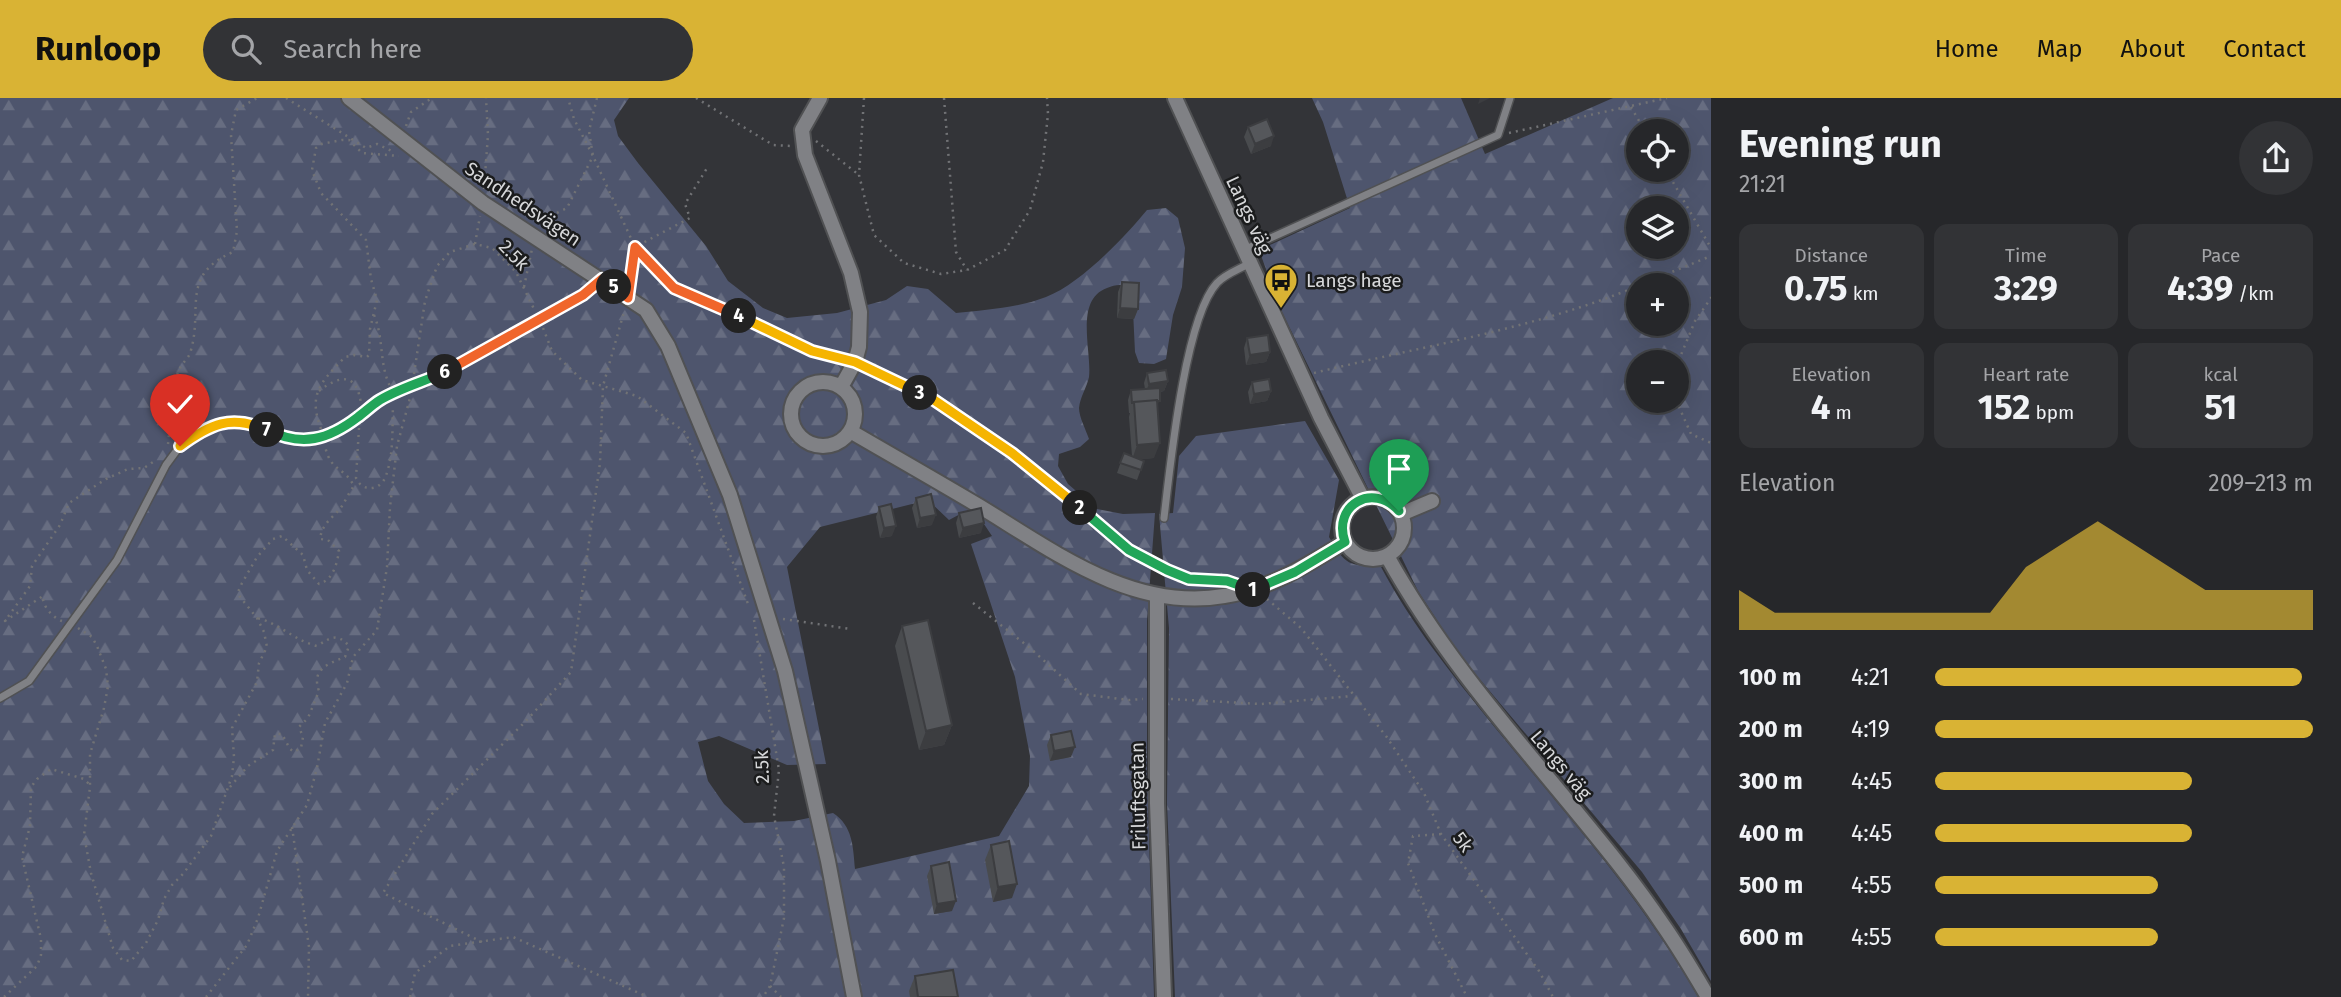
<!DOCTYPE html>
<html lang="en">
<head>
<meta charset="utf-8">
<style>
  body { margin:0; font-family:"Fira Sans",sans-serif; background:#323336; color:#f1f3f6; height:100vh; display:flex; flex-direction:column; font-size:26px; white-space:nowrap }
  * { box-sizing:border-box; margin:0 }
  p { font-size:23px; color:#a4a5a8 }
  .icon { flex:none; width:38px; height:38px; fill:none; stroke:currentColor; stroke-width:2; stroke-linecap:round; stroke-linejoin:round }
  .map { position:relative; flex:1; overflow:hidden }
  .side { display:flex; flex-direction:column; background:#26272a; width:630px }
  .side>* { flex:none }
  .controls { position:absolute; left:1626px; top:21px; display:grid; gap:14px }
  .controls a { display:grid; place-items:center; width:63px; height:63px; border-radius:50%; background:#26272a; box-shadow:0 7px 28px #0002,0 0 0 2px #424447; font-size:35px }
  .pin { position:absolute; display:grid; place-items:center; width:60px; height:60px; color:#fff; margin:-72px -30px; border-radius:50% 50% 50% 0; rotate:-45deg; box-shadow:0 0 7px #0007 }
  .pin .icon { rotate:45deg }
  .km { position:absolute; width:35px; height:35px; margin:-18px; border-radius:50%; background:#222; color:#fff; font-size:19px; line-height:35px; text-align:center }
  .round { display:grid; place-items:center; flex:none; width:74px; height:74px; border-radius:37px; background:#323336 }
  .overview { display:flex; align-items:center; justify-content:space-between; height:119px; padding:0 28px }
  h1 { font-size:38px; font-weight:700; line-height:52px }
  .metrics { display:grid; grid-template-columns:repeat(3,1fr); gap:10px; height:119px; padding:7px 28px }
  .metrics div { display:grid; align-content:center; border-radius:14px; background:#323336; text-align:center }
  .metrics b { font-size:35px; font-weight:700 }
  .metrics small { font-size:19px; font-weight:400 }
  .metrics p { font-size:19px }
  .chart { height:196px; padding:14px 28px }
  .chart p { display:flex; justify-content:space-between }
  .chart svg { width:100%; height:126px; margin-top:7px; fill:#d9b334; opacity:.7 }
  ul { padding:0 28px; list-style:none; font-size:23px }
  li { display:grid; grid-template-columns:112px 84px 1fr; align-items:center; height:52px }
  li i { height:18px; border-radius:9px; background:#d9b334 }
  header { display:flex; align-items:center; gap:42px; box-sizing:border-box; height:98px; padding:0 35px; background:#d9b334; color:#111 }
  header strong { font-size:33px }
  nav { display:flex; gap:38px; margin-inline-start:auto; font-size:24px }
  .search { width:490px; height:63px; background:#323336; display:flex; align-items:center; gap:18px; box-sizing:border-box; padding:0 24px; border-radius:38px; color:#a4a5a8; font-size:26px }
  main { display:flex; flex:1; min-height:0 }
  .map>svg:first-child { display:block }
  .forest { fill:url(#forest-firs); fill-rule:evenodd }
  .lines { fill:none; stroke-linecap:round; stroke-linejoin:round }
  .lane-casing { stroke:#505153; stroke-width:10 }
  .street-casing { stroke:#505153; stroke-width:18 }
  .path { stroke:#717275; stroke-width:2.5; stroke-dasharray:2 5; stroke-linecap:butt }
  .lane { stroke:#808185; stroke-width:7 }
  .street { stroke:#808185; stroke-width:14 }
  .wall { fill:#494b4e }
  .shaded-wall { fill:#3c3d40 }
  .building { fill:#55575b; stroke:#3c3d40; stroke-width:2 }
  .split-1-casing { stroke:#fff; stroke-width:14 }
  .split-2-casing { stroke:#fff; stroke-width:14 }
  .split-3-casing { stroke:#fff; stroke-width:14 }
  .split-4-casing { stroke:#fff; stroke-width:14 }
  .split-5-casing { stroke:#fff; stroke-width:14 }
  .split-6-casing { stroke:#fff; stroke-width:14 }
  .split-7-casing { stroke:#fff; stroke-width:14 }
  .split-8-casing { stroke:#fff; stroke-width:14 }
  .split-1 { stroke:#22a559; stroke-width:9 }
  .split-2 { stroke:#22a559; stroke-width:9 }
  .split-3 { stroke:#f5b400; stroke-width:9 }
  .split-4 { stroke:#f5b400; stroke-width:9 }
  .split-5 { stroke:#f0652b; stroke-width:9 }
  .split-6 { stroke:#f0652b; stroke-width:9 }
  .split-7 { stroke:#22a559; stroke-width:9 }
  .split-8 { stroke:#f5b400; stroke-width:9 }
  .labels { text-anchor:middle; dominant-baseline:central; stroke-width:5; stroke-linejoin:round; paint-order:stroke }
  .street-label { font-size:19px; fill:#d7d8da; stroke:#1b1c1d }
  .poi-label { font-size:19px; fill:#d7d8da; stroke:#1b1c1d; text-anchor:start }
</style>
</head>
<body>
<header>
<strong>Runloop</strong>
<div class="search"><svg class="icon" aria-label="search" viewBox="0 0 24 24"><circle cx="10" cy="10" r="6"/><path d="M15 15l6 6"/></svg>Search here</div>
<nav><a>Home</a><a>Map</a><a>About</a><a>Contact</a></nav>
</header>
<main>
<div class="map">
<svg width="1711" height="899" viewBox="0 0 1711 899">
  <defs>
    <pattern id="forest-firs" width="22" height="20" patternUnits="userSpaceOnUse" patternTransform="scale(1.75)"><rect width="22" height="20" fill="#4e556d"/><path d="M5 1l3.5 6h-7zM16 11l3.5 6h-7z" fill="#676d81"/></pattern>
  </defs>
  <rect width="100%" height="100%" fill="#333438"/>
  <path class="forest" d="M0,0h629l-15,22 4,16 20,27 68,83 22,35 35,27 24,10 50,-5 49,-13 21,-14 21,3 28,24c29,-3 62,-5 90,-16 34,-13 78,-59 101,-87l19,-2 12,10 7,30 -3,39 -9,28 -7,44 -12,5 -15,-1 -4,-11 -3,-63c-9,-5 -15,-5 -25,-1 -33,12 -15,63 -18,89 -2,10 -9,20 -10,31 0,9 7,22 10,31l-9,8 -21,7 -1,12 10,18 29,25 26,5 32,-1 -8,108v155l7,221h-1154zM928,402l21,20 15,-8 18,9 10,15 -21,8 44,133 15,79 -1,30 -30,50 -144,33c-2,-22 -2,-43 -22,-56l-39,8 -50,2 -20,-19 -16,-23 -10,-39 21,-6 68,29 39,-1 -39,-197 33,-40z
    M1312,0h149l24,56 128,-56h98v883l-30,-52 -39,-57 -181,-215 -43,-66 -137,-281 -22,-60 91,-42 -27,-86zM1638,33h38v39h-38zM1638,110h38v39h-38zM1638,187h38v39h-38zM1638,264h38v39h-38z
    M1305,323l34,59 -10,57c17,29 19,28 52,30 30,57 71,107 111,157 72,88 150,174 206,273h-523l-8,-194 2,-175 -10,-114 14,-1 6,-57 17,-20z"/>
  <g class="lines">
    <defs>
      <path id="lane" d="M1244,152l254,-115 12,-37
        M1164,420c6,-51 21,-201 53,-235 8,-9 23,-14 33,-20
        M0,600l29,-17 88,-121 49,-95 14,-19 20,-15 22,-8 12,-2 13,2 48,17 28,-3 20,-8 36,-28 33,-17 31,-11 62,-32 42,-28 36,-18 19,-15"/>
      <path id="street" d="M349,0l134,105 163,107 22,36 62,149 55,176 43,190 26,136
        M820,0l-18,32 3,25 46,118 9,39 -1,35 -4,15 -14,25
        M1175,0l146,320 42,81
        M791 316a32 32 0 1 1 64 0a32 32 0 1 1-64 0Z
        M850,333c43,25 87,50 129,75 74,45 154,106 245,90 46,-7 83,-31 121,-54
        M1342 430a31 31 0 1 1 62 0a31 31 0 1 1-62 0Z
        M1401,416l31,-13
        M1387,458c52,93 115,166 182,247 33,40 66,80 94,122 16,23 31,48 45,72
        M1157,497v208l7,194"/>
    </defs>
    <use href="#lane" class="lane-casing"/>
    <use href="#street" class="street-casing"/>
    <path class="path" d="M286,0l80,50 11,-4 17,8
      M597,0l-8,33 4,25 42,91 39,41 138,63 29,7
      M696,0l77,47 18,1
      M864,0l-5,77 15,60 30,28 37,11 26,-4 38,-20 25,-40 13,-48 5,-48 -1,-16
      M944,0l12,154 11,18
      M1631,9l14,24
      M406,28l5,-14 21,-14
      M1509,35l158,-35
      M816,43l43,34
      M1666,72l45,78
      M484,91l4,-54 -2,-37
      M538,124l29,-14 26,-52 -19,-37 -6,-21
      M475,146l5,-28
      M630,187l5,-38 55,-29 -5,-14 22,-36
      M1640,187l71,-29
      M524,189l8,-38
      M374,217c10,23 5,49 16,71
      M543,230l9,23 30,29 55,16 49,37 62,171
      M867,269l67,33 78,53 117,97 38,20 23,9 36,2
      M1676,269l19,-46 16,-23v-5
      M1314,275c109,-27 220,-44 324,-87
      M414,276l11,-73 12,-35 13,-14 25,-8 17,4 24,24 18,37
      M319,293c22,-17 38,-18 42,13
      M1676,302l15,34 20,9
      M359,330l-3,50c6,14 23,13 29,0 9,-22 7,-48 8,-72
      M321,331c-13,-35 -1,-46 24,-72l9,-2 13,2 2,-2 1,-26 7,-29 -6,-21 -5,-39 -45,-47 -9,-23 4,-22 5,-4 21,-4h7l13,13 37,3
      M168,346c3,-24 1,-54 12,-76 3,-6 10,-11 11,-18 12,-42 -11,-75 42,-98l4,-21 -6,-96 5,-25 21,-12
      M1267,501l34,29 85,108 38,57 17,41 98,137 14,26
      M973,505l57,45 51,46 48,6 14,-1
      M783,521l68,10
      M754,522l25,150 -5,46 10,51v51l-14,68 -7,11
      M62,523c-9,-3 -20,-15 -19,-25l-38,25 25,-35 2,-20 28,-41 9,-22 37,-24 22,-10 16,-1 12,-8
      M78,530l14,9 5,9 9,23 2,17 -4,22 -14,46v33l-6,48 7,38 22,75 9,12 9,1 15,-18 12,-23 6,-21 8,-14 11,-11 28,-38 21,-60 2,-19 -2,-29 25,-46 2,-19 8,-16 -3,-15 -7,-14 -17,-21 -2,-5 4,-9 15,-26 16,-18 9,-3 21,19 4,15 12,14c14,-4 18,-20 20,-33l-11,-11 -8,-1c2,-16 13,-21 22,-33 4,-6 7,-14 12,-20 -11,-21 -23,-13 -29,-40
      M1171,601l90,5 91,-8
      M230,689l18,-21 25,-16 2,-16h7l8,15 4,3 7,-4 2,-11 -4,-10 9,-9 11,-27c-8,-22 9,-27 26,-34l4,-11c-12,-14 -19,-8 -32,0 -22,-5 -38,-23 -60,-28
      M292,729l17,120 -1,50
      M1441,736l-28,2 -5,27 27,71 32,63
      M482,844l-99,-49 49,-79 93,-92 46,-50 29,-209 3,-77 21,-74
      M770,888l11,11
      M4,899l33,-31 4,-11v-16l-19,-82 8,-31 1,-39 6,-8 14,-10 33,10 5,5
      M206,899l41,-52 11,-27 19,-67 30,-46 10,-37 8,-45 22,-40 6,-26 24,-27 10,-63 3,-60 7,-61 13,-48
      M410,899l5,-24 35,-27 63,-9 135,60"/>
    <use href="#lane" class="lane"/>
    <use href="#street" class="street"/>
  </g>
  <path class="wall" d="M1248,29l23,19 -20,8 -7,-17z
    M1122,184l16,27 -4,10 -17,-1 1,-26z
    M1247,240l23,14 -4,10 -20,3 -2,-17z
    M1147,275l21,8 -4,10 -4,1 -3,18 -3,48 -14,1 4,2 -7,19 -20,-7 7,-20 8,3 -3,-39 1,-4h-1l-1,-13 3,-10 14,-1 -1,-6z
    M1252,284l19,9 -4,10 -17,3 -2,-12z
    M916,400l16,27 -15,3 -5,-20z
    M879,409l13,29 -12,2 -4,-21z
    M959,415l22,20 -22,5 -3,-15z
    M902,528l50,99 -8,20 -25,5 -24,-104z
    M1051,637l20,22 -21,4 -3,-16z
    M991,747l21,53 -19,4 -8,-42z
    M931,768l21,45 -18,3 -7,-38z
    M915,878l43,21h-48l-1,-6z"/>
  <path class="shaded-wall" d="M1480,0h10l-12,6z
    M1274,38l-3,10 -20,8 4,-10z
    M1120,210l18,1 -4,10 -17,-1z
    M1270,254l-4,10 -20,3 4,-10z
    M1168,283l-4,10 -19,3 4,-10z
    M1271,293l-4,10 -17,3 4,-10z
    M1160,345l-6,15 -22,2 5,-15z
    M936,417l-4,10 -15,3 3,-10z
    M984,425l-3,10 -22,5 4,-10z
    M896,428l-4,10 -12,2 4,-10z
    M952,627l-8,20 -25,5 7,-19z
    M1075,649l-4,10 -21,4 4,-10z
    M1017,786l-5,14 -19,4 5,-15z
    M956,803l-4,10 -18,3 3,-10z"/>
  <path class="building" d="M1267,21l7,17 -19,8 -7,-17z
    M1122,184l17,1 -1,26 -18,-1z
    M1268,237l2,17 -20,3 -3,-17z
    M1166,272l2,11 -19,3 -2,-11z
    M1269,281l2,12 -17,3 -2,-12z
    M1160,290v13h-3v-1l-23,2v1h-2l-1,-13z
    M1157,302l3,43 -23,2 -3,-43z
    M1124,355l20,8 -3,9 -21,-7z
    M931,396l5,21 -16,3 -4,-20z
    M891,406l5,22 -12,2 -5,-21z
    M981,410l3,15 -21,5 -4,-15z
    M928,522l24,105 -26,6 -24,-105z
    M1071,633l4,16 -21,4 -3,-16z
    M1009,743l8,43 -19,3 -7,-42z
    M949,764l7,39 -19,3 -6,-38z
    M953,872l5,27h-40l-3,-21z"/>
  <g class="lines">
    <defs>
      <path id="split-1" d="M1253,492l42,-18 50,-30c-13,-37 28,-60 54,-31"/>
      <path id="split-2" d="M1080,410l49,42 38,20 22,9 38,2 26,9"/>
      <path id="split-3" d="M920,295l14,7 78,53 68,55"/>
      <path id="split-4" d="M739,218l73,35 43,11 65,31"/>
      <path id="split-5" d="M614,189l14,11 7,-51 39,41 65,28"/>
      <path id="split-6" d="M445,274l138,-77 19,-16 12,8"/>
      <path id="split-7" d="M267,332c35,17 61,10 91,-13 7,-5 14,-12 22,-17 20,-12 43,-18 65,-28"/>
      <path id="split-8" d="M180,348c30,-22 51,-32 87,-16"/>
    </defs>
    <use href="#split-1" class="split-1-casing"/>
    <use href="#split-2" class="split-2-casing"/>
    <use href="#split-3" class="split-3-casing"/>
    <use href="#split-4" class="split-4-casing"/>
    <use href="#split-5" class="split-5-casing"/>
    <use href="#split-6" class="split-6-casing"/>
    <use href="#split-7" class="split-7-casing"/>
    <use href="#split-8" class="split-8-casing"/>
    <use href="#split-1" class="split-1"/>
    <use href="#split-2" class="split-2"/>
    <use href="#split-3" class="split-3"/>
    <use href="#split-4" class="split-4"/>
    <use href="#split-5" class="split-5"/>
    <use href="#split-6" class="split-6"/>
    <use href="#split-7" class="split-7"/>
    <use href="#split-8" class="split-8"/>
  </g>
  <defs>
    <symbol id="bus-pin" viewBox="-11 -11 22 30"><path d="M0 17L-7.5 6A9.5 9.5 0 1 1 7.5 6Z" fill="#d9b334" stroke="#1b1c1d"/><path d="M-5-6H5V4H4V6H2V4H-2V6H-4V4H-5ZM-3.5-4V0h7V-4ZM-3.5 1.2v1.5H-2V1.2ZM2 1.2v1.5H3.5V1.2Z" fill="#111"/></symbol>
  </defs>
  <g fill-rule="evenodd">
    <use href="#bus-pin" x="1262" y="163" width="38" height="52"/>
  </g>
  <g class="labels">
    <g class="street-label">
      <text transform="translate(523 106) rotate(34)">Sandhedsvägen</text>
      <text transform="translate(1249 117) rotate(65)">Langs väg</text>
      <text transform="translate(514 157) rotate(46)">2.5k</text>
      <text transform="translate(1561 667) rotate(50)">Langs väg</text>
      <text transform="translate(762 669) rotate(-92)">2.5k</text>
      <text transform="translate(1138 698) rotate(-91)">Friluftsgatan</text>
      <text transform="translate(1463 744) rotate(54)">5k</text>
    </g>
    <g class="poi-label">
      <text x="1306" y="182">Langs hage</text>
    </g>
  </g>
</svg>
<div class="controls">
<a><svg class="icon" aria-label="locate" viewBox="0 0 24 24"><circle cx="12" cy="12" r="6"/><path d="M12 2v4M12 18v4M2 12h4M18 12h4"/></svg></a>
<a><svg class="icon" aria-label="layers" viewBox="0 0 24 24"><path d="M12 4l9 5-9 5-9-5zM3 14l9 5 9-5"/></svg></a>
<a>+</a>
<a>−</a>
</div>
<div class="pin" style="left:1399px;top:413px;background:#1e9e55"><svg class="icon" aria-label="arrive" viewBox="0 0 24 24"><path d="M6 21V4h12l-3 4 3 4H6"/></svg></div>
<div class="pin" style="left:180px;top:348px;background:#d93025"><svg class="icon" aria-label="check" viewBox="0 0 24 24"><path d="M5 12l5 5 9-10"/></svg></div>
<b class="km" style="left:1253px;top:492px">1</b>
<b class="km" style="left:1080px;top:410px">2</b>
<b class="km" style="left:920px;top:295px">3</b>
<b class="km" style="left:739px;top:218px">4</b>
<b class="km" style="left:614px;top:189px">5</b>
<b class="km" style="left:445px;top:274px">6</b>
<b class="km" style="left:267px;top:332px">7</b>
</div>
<section class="side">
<div class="overview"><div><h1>Evening run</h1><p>21:21</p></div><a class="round"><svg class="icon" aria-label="share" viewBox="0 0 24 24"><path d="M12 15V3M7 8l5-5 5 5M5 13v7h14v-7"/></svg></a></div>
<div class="metrics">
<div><p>Distance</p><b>0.75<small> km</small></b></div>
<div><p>Time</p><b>3:29</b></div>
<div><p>Pace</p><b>4:39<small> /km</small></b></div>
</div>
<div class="metrics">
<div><p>Elevation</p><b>4<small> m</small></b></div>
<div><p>Heart rate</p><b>152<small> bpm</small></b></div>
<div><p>kcal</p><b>51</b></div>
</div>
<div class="chart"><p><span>Elevation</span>209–213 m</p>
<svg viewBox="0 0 160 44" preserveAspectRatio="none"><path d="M0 44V30L10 38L20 38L30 38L40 38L50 38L60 38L70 38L80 22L90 14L100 6L110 14L120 22L130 30L140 30L150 30L160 30V44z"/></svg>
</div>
<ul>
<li><b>100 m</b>4:21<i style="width:97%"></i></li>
<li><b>200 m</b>4:19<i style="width:100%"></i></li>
<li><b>300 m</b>4:45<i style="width:68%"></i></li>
<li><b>400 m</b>4:45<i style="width:68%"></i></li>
<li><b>500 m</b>4:55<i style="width:59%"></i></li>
<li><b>600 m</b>4:55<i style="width:59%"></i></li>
</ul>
</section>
</main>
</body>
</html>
